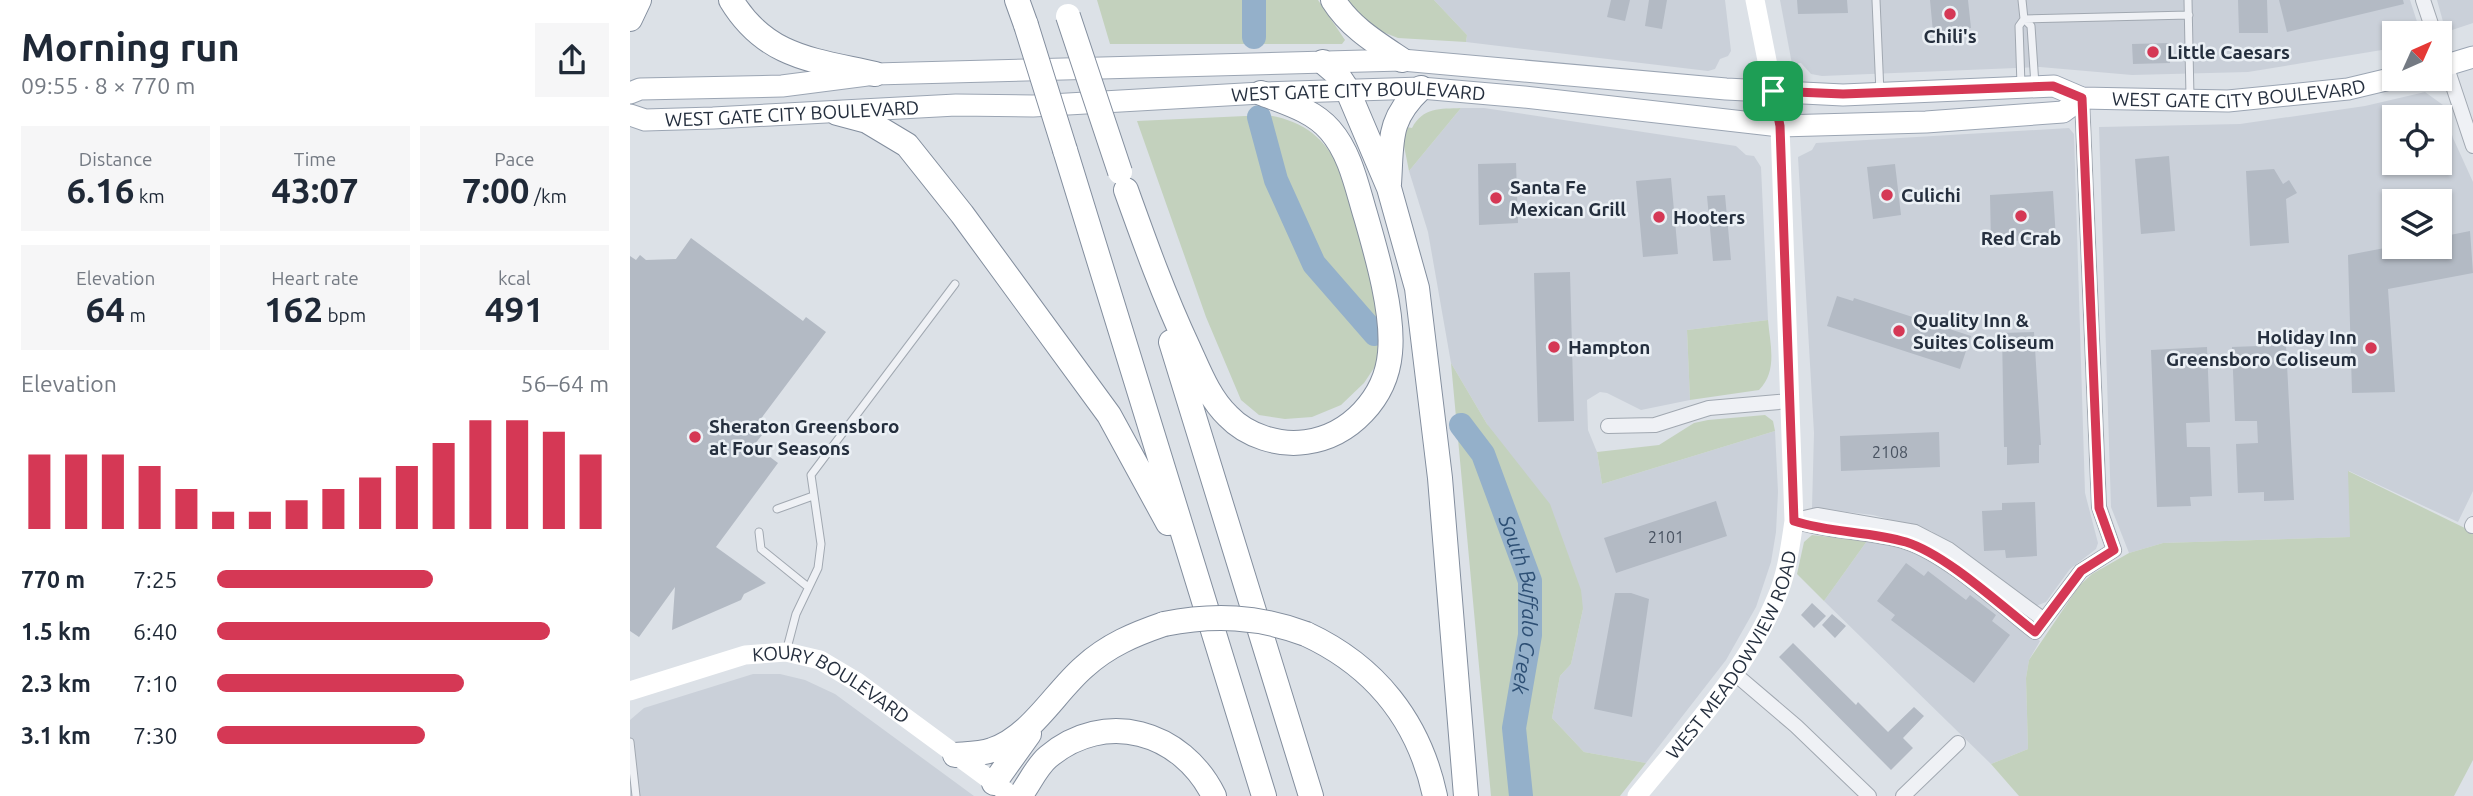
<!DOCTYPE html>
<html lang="en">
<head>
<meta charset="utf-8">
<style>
  body { margin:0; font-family:Ubuntu,sans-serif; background:#f6f6f7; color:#1f2937; height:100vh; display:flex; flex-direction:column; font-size:26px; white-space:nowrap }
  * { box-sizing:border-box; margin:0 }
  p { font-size:23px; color:#747a83 }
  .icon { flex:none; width:38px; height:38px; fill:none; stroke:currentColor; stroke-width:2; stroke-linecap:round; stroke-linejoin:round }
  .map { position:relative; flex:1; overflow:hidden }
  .side { display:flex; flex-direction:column; background:#fff; width:630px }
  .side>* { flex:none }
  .needle { width:46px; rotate:45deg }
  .fabs { position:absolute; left:1752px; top:21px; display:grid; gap:14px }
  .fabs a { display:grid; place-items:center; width:70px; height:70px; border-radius:0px; background:#fff; box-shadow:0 2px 5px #0004; font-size:35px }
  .pin { position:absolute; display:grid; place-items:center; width:60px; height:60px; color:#fff; margin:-30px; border-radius:14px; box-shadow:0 4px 10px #0006 }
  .round { display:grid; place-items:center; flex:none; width:74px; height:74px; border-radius:0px; background:#f6f6f7 }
  .overview { display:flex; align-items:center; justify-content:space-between; height:119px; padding:0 21px }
  h1 { font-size:38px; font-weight:700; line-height:52px }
  .stats { display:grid; grid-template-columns:repeat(3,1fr); gap:10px; height:119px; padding:7px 21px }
  .stats div { display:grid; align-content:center; border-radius:0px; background:#f6f6f7; text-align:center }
  .stats b { font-size:35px; font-weight:700 }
  .stats small { font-size:19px; font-weight:400 }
  .stats p { font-size:19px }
  .chart { height:196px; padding:14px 21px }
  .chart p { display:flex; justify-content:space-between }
  .chart svg { width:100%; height:126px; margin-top:7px; stroke:#d53855; stroke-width:6 }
  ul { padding:0 21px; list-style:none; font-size:23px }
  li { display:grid; grid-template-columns:112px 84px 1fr; align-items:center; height:52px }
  li i { height:18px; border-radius:9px; background:#d53855 }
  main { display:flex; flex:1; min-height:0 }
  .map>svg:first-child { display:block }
  .built { fill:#cad0d9; fill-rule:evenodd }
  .green { fill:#c3d1bd }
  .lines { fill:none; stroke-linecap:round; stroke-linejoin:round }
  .river { stroke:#94b0ca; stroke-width:24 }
  .building { fill:#b3bac4 }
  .lane-casing { stroke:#a1a8b1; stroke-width:9 }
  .street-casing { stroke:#a1a8b1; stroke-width:16 }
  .primary-casing { stroke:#9ba5b3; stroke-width:23 }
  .highway-casing { stroke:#838e9e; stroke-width:26 }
  .lane { stroke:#eff1f5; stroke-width:7 }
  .street { stroke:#eff1f5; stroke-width:14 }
  .secondary { stroke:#fff; stroke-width:19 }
  .primary { stroke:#fff; stroke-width:21 }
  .highway { stroke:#fff; stroke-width:24 }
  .highway-bridge-casing { stroke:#838e9e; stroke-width:26; stroke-linecap:butt }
  .highway-bridge { stroke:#fff; stroke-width:24 }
  .route-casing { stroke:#fff; stroke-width:14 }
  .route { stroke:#d53855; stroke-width:9 }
  .poi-dot { fill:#d53855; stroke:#ebf0f5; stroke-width:2.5 }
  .labels { text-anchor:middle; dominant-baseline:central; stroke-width:5; stroke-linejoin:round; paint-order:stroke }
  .number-label { font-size:16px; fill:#485260 }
  .poi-label { font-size:19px; font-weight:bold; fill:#252f3e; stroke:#ebf0f5; text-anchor:start }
  .street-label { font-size:19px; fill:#252f3e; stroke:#ebf0f5 }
  .water-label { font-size:21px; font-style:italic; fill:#2d4f74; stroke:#ebf0f5 }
</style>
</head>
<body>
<main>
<section class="side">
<div class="overview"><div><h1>Morning run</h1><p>09:55 · 8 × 770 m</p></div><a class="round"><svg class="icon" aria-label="share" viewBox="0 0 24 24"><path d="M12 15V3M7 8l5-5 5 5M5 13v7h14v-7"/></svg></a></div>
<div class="stats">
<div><p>Distance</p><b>6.16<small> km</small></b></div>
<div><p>Time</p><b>43:07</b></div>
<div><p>Pace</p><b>7:00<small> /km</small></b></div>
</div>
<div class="stats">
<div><p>Elevation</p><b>64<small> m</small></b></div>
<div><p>Heart rate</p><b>162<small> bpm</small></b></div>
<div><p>kcal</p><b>491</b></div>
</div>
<div class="chart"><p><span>Elevation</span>56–64 m</p>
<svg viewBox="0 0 160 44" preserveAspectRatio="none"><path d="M5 44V18M15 44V18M25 44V18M35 44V22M45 44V30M55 44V38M65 44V38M75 44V34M85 44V30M95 44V26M105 44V22M115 44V14M125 44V6M135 44V6M145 44V10M155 44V18"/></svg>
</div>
<ul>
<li><b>770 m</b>7:25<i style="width:55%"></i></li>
<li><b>1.5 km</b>6:40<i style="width:85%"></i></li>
<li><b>2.3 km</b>7:10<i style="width:63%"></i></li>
<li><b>3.1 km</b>7:30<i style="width:53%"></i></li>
</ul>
</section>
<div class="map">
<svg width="1843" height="796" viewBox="0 0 1843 796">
  <rect width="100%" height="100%" fill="#dce1e7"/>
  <path class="built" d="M804,0h291l6,51 -3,5 -8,3 -5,10 -7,2 -242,-29 1,-7z
    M1150,0h630l10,31 -26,2v15l-146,24 -116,3 -92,-8 -218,9 -11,-2 -10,-11 -9,1z
    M1807,0h36v23l-24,8 -5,-6z
    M1795,92l18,13 10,33 20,44v309l-15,31 -109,-51 2,66 -188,6 -34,10 -18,-46 -12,-380 141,-3 125,-18zM1764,117h46v46h-46zM1764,201h46v46h-46z
    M831,108h23l252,38 10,9 8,1 7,11 7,153 -81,10 3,70 -49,10 -34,-17 -7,-1 -13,8 1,30 9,22 5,32 173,-53 3,61 -2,40 -5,30 -15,45 -30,53 -80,103 -62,-11 -32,-34 8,-42 11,-12 12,-55 -96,-185 -36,-61 -23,-131 -19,-61z
    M1439,128l5,6 11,359 13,50 -2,6 -26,20 -24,33 -10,4 -105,-75 -58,-16 -61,-7 2,-75 -16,-276 14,-7 4,-7z
    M1237,541l38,8 29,14 106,78 -11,19 -3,18 2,71 -37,15 -167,-163z
    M123,674h27l25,6 30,14 139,102h-344v-76l14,-12z"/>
  <path class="green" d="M467,0h221l27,40 -3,4h-232z
    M714,0h90l33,35 -1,7 -68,-4 -18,-7 -6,2z
    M831,108l-52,63 -6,-30 3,-14 6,1c11,-21 28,-19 49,-20z
    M637,115c37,6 56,22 73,53l32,113 9,44 1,31 -18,27 -23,22 -29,12 -27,2 -26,-4 -18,-15 -35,-83 -69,-196z
    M1138,320c2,24 10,51 -9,70l-69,10 -3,-70z
    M821,363l36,61 63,80 31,86 2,19 -12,55 -11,12 -8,42 32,34 62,11 -26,33h-129z
    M1135,415l8,6 2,10 -173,53 -5,-32 62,-7 35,-22 14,-3z
    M1718,471l125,61v228l-19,36h-435l-28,-32 37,-15 -2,-71 3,-18 50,-74 13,-12 37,-21 34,-10 187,-6z
    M1182,535l55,6 -43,60 -27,-27 7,-32z"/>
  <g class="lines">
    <g class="river">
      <path d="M624,37v-37"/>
      <path d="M629,117l17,63 38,84 61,70"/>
      <path id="s1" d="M831,425l22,29 47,127v54l-16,93 7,68"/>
    </g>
  </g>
  <path class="building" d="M981,0h19l-5,21 -18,-4z
    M1019,0h18l-5,29 -17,-3z
    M1167,0h50l1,13 -50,1z
    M1300,0h38l3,28 -38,4z
    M1608,0h29l1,33h-29z
    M1649,0h124l1,4 -117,28z
    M1539,43l1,20 -37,1 -1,-20z
    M1539,156l6,75 -34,3 -6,-75z
    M886,163l2,60 -39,2 -1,-61z
    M1265,164l6,51 -28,4 -6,-52z
    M1644,169l9,15 6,-4 8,13 -11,6 3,44 -39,3 -4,-75z
    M1041,178l7,76 -35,3 -7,-76z
    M1423,191l3,48 -65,3 -1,-47z
    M1095,195l6,65 -18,1 -6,-65z
    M1840,231l3,42 -85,16 7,103 -43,1 -4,-138 42,-8h50v-10z
    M61,238l112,83 3,-4 20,15 -69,92 9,6 -12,15 24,18 -62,84 50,36 -22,11 -3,6 -69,30 3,-43 -36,50 -9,-6v-375l6,4 4,-5 6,5 30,-1z
    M940,272l4,149 -36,1 -4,-149z
    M1207,296l16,5 1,-3 117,38 -11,33 -133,-43z
    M1404,332l7,113h-2v18l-32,2v-18h-3l-2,-114z
    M1656,345l8,155 -30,1v-9l-26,1 -2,-49 22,-1 -1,-22h-22l-3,-74z
    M1577,347l3,75 -24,1 1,24h23l2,49 -22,1 1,9 -34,1 -6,-157z
    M1309,432l1,35 -99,4 -1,-35z
    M1086,501l11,35 -111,37 -12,-35z
    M1405,502l2,54 -31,2 -1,-8 -21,1 -2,-40 20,-1v-7z
    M1276,563l18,13 4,-5 38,29 4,-5 26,20 -4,6 18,14 -36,48 -83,-63 4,-5 -18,-14z
    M985,593h16l18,6 -17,118 -38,-8z
    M1182,603l14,13 -12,12 -13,-13z
    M1202,614l14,12 -11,12 -13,-13z
    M1163,643l63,62 2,-3 30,30 26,-25 10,9 -21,22 10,10 -22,22 -112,-113z"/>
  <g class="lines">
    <defs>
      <path id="lane" d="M1246,0l4,93
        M1558,0l2,97
        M1394,19l165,-4
        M1394,19l7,7 4,59
        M1391,85l-2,-59 5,-7 -2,-19
        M147,509l36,-13
        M129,532l2,17 47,38
        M156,652l10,-38 22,-46 3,-24 -10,-69 144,-191
        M0,742l6,54"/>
      <path id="street" d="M1793,0l11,33
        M1810,47l33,99
        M978,426l47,-1 54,-17 81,-7
        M1165,520l22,-5 98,17 33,17 96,71
        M1164,521c36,12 75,10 112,21 41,13 94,63 129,90l46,-61 33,-21 -15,-43 -17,-409
        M1842,526l1,-2
        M1105,674l61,52 73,70
        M1273,796l55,-53"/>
      <g id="primary">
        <path d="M1810,67l33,-10"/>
        <path id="s4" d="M0,93l10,-4 142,-3 93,-12 527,-14 324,29 117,6 211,-9 28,12 146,3 120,-12 46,-11"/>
        <path id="s5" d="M0,115l15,5 68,-2 243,-13 77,1 228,-13 160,-5 103,9 256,29 146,-4 137,-10 19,-14"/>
      </g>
      <path id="highway" d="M101,0c35,58 83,60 144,74
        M387,0l9,25
        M703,0c17,27 42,42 69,60
        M0,19l9,-19
        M693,62l14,12 10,15 42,99 28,100 23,190 26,318
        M207,113l30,8 40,24 55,69 147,201 59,108
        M435,150l199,646
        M759,184c3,-44 -2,-64 32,-96
        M496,190c19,53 38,106 62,157 11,24 21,51 40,69 19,20 51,30 78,26 44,-6 80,-44 84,-89 4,-39 -13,-98 -24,-136 -9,-29 -15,-63 -36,-87 -17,-20 -46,-28 -69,-37
        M541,342l140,454
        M676,634c69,32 113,87 129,162
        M325,755c12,-1 26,-1 37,-5 39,-13 63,-58 92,-83 24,-22 51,-33 80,-43
        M364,783l35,-49
        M390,796c9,-12 17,-30 28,-39 57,-48 134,-26 166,39"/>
    </defs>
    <use href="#lane" class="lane-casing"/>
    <use href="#street" class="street-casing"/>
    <use href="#primary" class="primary-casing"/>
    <use href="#highway" class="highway-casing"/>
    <use href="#lane" class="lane"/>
    <use href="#street" class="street"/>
    <g class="secondary">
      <path id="s2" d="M0,691l115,-36 41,-3 34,8 37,22 155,114"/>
      <path id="s3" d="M1007,796c50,-62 108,-123 139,-197 11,-25 14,-52 18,-78l-14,-395 -25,-126"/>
    </g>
    <use href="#primary" class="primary"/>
    <use href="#highway" class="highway"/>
    <defs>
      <path id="highway-bridge" d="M438,16l52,156
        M396,25l39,125
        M534,624c50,-10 94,-8 142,10"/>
    </defs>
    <use href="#highway-bridge" class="highway-bridge-casing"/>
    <use href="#highway-bridge" class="highway-bridge"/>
  </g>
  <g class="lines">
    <defs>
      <path id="route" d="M1423,86l29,12 17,410 15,42 -33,21 -46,61c-35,-27 -88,-77 -129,-90 -37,-11 -76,-9 -112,-21l-14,-395 -7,-35 70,3z"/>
    </defs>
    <use href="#route" class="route-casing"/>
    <use href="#route" class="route"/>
  </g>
  <g class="poi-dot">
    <circle cx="1320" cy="14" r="7"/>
    <circle cx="1523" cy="52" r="7"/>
    <circle cx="1257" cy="195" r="7"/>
    <circle cx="866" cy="198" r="7"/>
    <circle cx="1391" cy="216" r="7"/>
    <circle cx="1029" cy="217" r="7"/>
    <circle cx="1269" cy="331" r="7"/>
    <circle cx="924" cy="347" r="7"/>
    <circle cx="1741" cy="348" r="7"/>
    <circle cx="65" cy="437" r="7"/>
  </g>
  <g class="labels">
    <g class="number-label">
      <text x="1260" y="452">2108</text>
      <text x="1036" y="537">2101</text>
    </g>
    <g class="poi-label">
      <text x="1320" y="36" text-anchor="middle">Chili's</text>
      <text x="1537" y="52">Little Caesars</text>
      <text x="880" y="187">Santa Fe<tspan x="880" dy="22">Mexican Grill</tspan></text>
      <text x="1271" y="195">Culichi</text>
      <text x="1043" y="217">Hooters</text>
      <text x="1391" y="238" text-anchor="middle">Red Crab</text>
      <text x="1283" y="320">Quality Inn &amp;<tspan x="1283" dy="22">Suites Coliseum</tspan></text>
      <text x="1727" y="337" text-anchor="end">Holiday Inn<tspan x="1727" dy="22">Greensboro Coliseum</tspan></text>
      <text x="938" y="347">Hampton</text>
      <text x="79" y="426">Sheraton Greensboro<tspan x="79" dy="22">at Four Seasons</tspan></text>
    </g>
    <g class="street-label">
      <text stroke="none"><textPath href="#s4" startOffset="1615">WEST GATE CITY BOULEVARD</textPath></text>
      <text stroke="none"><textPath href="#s5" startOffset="730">WEST GATE CITY BOULEVARD</textPath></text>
      <text stroke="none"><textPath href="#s5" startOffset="163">WEST GATE CITY BOULEVARD</textPath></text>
      <text stroke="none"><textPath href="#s3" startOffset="172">WEST MEADOWVIEW ROAD</textPath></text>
      <text stroke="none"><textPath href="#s2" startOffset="215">KOURY BOULEVARD</textPath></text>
    </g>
    <g class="water-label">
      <text stroke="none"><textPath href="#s1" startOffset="194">South Buffalo Creek</textPath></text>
    </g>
  </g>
</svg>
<div class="fabs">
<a><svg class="needle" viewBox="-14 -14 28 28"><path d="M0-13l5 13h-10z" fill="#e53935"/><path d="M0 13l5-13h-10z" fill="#747a83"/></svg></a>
<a><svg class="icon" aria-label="locate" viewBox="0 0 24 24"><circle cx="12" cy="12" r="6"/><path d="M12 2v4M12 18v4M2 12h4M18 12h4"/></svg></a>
<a><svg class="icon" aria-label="layers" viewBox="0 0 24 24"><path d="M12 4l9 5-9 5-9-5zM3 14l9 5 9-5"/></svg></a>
</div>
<div class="pin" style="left:1143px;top:91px;background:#1e9e55"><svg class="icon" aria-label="arrive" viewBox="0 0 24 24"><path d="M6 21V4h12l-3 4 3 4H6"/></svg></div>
</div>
</main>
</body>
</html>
